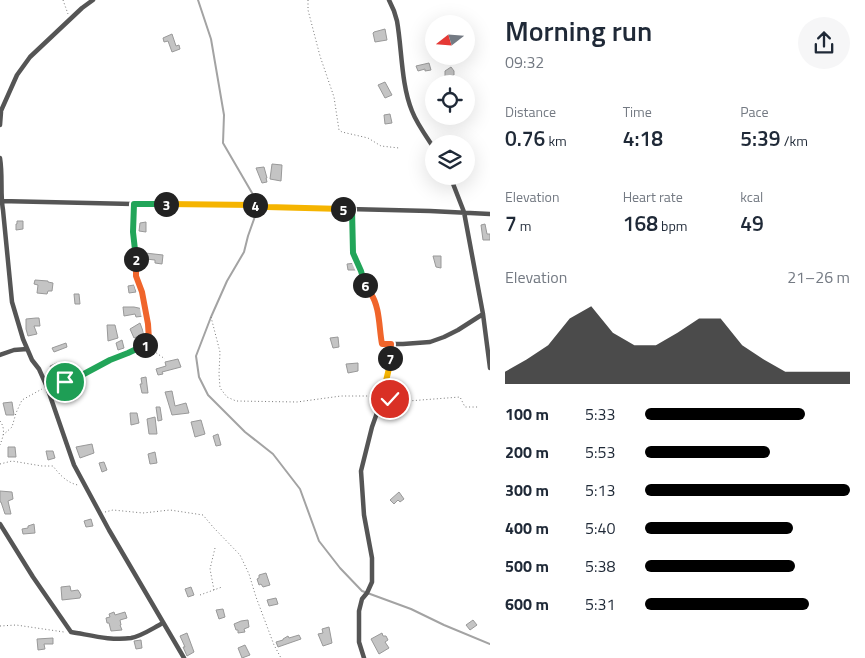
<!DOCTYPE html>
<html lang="en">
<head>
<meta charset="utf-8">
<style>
  body { margin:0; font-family:"Titillium Web",sans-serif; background:#f6f6f7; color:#1f2937; height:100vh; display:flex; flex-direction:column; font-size:19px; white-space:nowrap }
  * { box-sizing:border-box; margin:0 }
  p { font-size:16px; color:#747a83 }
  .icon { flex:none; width:28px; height:28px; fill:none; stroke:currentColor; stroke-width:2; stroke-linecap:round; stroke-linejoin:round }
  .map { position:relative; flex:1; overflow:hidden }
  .drawer { display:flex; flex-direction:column; background:#fff; width:375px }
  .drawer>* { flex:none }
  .needle { width:32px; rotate:253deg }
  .buttons { position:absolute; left:425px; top:15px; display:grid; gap:10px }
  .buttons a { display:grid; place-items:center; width:50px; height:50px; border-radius:50%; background:#fff; box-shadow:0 5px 20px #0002; font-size:25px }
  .pin { position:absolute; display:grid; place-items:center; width:42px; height:42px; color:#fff; margin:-21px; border:2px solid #fff; border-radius:50%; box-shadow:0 1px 5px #0007 }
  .km { position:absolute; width:25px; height:25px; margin:-12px; border-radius:50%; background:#222; color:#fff; font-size:14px; line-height:25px; text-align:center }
  .round { display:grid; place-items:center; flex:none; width:52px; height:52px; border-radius:26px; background:#f6f6f7 }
  .overview { display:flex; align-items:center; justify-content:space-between; height:85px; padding:0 15px }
  h1 { font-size:28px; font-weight:600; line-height:38px }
  .stats { display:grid; grid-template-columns:repeat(3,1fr); gap:8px; height:85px; padding:5px 15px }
  .stats div { display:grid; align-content:center }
  .stats b { font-size:21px; font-weight:600 }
  .stats small { font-size:14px; font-weight:400 }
  .stats p { font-size:14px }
  .chart { height:140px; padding:10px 15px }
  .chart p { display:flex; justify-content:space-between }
  .chart svg { width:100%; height:90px; margin-top:5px; fill:#000; opacity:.7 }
  ul { padding:0 15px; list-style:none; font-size:16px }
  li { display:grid; grid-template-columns:80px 60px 1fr; align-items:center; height:38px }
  li i { height:12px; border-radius:6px; background:#000 }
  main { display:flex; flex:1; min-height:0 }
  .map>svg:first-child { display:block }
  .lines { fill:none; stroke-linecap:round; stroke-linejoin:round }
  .stream { stroke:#a3a3a3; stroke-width:2 }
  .building { fill:#c4c4c4; stroke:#999 }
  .path { stroke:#777; stroke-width:1; stroke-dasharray:1 2.5; stroke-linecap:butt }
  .minor { stroke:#555; stroke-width:4.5 }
  .split-1-casing { stroke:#fff; stroke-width:10 }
  .split-2-casing { stroke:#fff; stroke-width:10 }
  .split-3-casing { stroke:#fff; stroke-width:10 }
  .split-4-casing { stroke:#fff; stroke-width:10 }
  .split-5-casing { stroke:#fff; stroke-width:10 }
  .split-6-casing { stroke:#fff; stroke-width:10 }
  .split-7-casing { stroke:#fff; stroke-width:10 }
  .split-8-casing { stroke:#fff; stroke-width:10 }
  .split-1 { stroke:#22a559; stroke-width:6 }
  .split-2 { stroke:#f0652b; stroke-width:6 }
  .split-3 { stroke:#22a559; stroke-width:6 }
  .split-4 { stroke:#f5b400; stroke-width:6 }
  .split-5 { stroke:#f5b400; stroke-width:6 }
  .split-6 { stroke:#22a559; stroke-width:6 }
  .split-7 { stroke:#f0652b; stroke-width:6 }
  .split-8 { stroke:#f5b400; stroke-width:6 }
</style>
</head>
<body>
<main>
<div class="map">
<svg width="490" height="658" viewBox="0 0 490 658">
  <rect width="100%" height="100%" fill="#fff"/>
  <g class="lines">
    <path class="stream" d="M198,0l13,39 13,76 -1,28 36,62 -11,31 -4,16 -17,29 -16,36 -15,39 3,21 9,18 37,37 28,22 27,35 19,52 21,27 22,23 49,18 33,16 46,19"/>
  </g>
  <path class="building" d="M385,29l2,11 -12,2 -2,-9 1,-1z
    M172,34l4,12 3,-1 1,4 -8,3 -4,-11 -4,1 -1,-4z
    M429,63l2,7 -6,1v-2l-7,2 -2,-5z
    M451,67l3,4v4l-9,3v-7z
    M385,82l7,13 -7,3 -7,-13z
    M390,114l2,9 -7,1 -1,-9z
    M272,164l10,1 -1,16 -11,-2z
    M264,167l3,11h-1l1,4 -5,1 -6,-15z
    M17,221h6v8l-7,1v-6h1z
    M146,222v10l-7,-1 1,-8z
    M485,224l2,10h3v6h-7l-2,-15z
    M145,253l18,2 -1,9 -7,-1v-3l-9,-1z
    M433,256h8v12l-5,-1z
    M356,263v7h-8l-1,-6z
    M35,280l13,1v1l5,1 -1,8h-4l-1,3 -10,-1 1,-8 -4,-1z
    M134,285l2,7 -7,1 -1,-7z
    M74,294h5l1,10h-5z
    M123,307h11l9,2 1,7 -8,1 -1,-3 -11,2z
    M36,318h3l1,8h-6l3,8 -9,2 -2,-7v-10z
    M140,323l4,11 -10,4 -4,-9z
    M107,325h8l3,13 -10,3z
    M338,337l1,10 -6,1 -3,-10z
    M122,340l2,8 -6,2 -2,-7z
    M66,343l1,4 -13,5 -2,-4z
    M178,359l3,8 -19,5 1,2 -5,1 -2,-6 10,-3 -1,-4z
    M57,363l3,8 -8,1 -2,-6z
    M358,363v8l-10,2 -2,-9z
    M146,377l2,16h-6l-2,-9h2l-1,-6z
    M172,391l3,15 11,-3 3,10 -17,2 -7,-23z
    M12,402l2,13h-8l-3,-12z
    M156,407h4l2,13 -4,1z
    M130,413h7l2,10 -8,2z
    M155,417l2,17h-8l-2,-15z
    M201,420l4,14 -10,3 -4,-15z
    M218,434l3,11 -5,1 -3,-10z
    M92,444l2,9 -14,5 -4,-11z
    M8,447h7l1,10h-8z
    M46,451h7l2,7 -7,2z
    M155,452l2,11 -7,1 -2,-10z
    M104,462l3,8 -5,2 -3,-9z
    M0,491l12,1 1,7 -5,2 3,13h-6l-4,-12h-1z
    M399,492l5,7 -4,3 -2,-2 -4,4 -4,-4z
    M91,519l2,7 -7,1 -2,-6z
    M34,524l1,9 -12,1 -1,-5 6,-1v-2z
    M266,573l4,12 -7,2 -2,-3 -2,1 -2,-6 2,-1v-3z
    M70,586l1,5 7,-1 3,5 -1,3 -18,2 -1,-13z
    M191,587l3,8 -6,2 -3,-8z
    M276,598l2,6 -9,2 -2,-6z
    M223,609l2,8 -6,2 -3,-9z
    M114,612l1,3 10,-3 2,6 -7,2 1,5h-1l2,5 -11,1 -2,-8h-2l-1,-5 4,-1 -1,-3z
    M248,620l1,7 -5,2 1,3 -7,1v-3h-2l-2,-6 7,-3z
    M473,620l4,5 -7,5 -4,-5z
    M329,627l3,16 -9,3 -5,-12 5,-1 -1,-4z
    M187,633l7,19 -7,4 -4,-9h2l-5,-11z
    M382,633l1,3h3l2,4 -3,2 4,6 -10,6 -8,-15z
    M299,635l2,4 -23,8 -2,-5 7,-2v-1l5,-3 1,2z
    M53,638v6h-9l1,5 -7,1 -1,-11z
    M141,640l1,8 -6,1 -2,-8z
    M245,645l5,10 -8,3 -4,-10z"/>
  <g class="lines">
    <path class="path" d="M63,0l5,14
      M308,0v10l12,46 14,41 5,33 3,2 26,6 13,8 18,2
      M134,209l-1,23 3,21v23l6,16 6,32 1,16 -3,4
      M353,215l-1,8 1,30 8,18 6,23h4c9,13 8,35 11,50h3
      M211,317l9,35 -1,22 1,14 7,9 9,4 61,1 44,-6h27l8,1
      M52,383l6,-3 7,1 17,-6 28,-15 35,-15 20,14
      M388,399l20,2 52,-4 5,10h13
      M0,421c6,8 3,16 0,24
      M3,435l9,-8 4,-14 6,-13 20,-11
      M0,464l12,-3 30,5h11c6,8 14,17 25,19
      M105,512l8,-2 30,3 27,-3 33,5 10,12 27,28 9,19 7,23 18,48 7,13
      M214,590l-4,-21 5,-21
      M200,595l22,-8
      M0,626l16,-1 48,7"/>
    <path class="minor" d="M389,0l5,11 3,10c5,28 4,63 15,90 5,13 14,25 22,37
      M0,113l17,-38 13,-18 52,-49 11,-8
      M0,125l1,-13
      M0,158c3,18 0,36 3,52l9,92 11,37 9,21 7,9 8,18 27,78 35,65 75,128
      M0,201l133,3 126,1 8,2 163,4 60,3
      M483,314l7,54
      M0,355l14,-5 13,-1
      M0,524l33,53 38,55c19,3 40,9 60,6 11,-2 22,-10 32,-15
      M364,658l-5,-16v-31l3,-12 5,-6 5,-11v-24l-8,-43 -3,-44 11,-44 12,-34 6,-29 1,-20h12l27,-2 14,-5 14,-7 25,-16 -19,-102 -14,-36"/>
  </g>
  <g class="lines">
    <defs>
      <path id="split-1" d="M65,382l17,-7 28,-15 18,-7 17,-8"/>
      <path id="split-2" d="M136,259v17l6,16 6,32 1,16 -4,5"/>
      <path id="split-3" d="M136,259l-3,-27 1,-28h32"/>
      <path id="split-4" d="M166,204l89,1"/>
      <path id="split-5" d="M255,205h4l8,2 76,2"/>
      <path id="split-6" d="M343,209h9l1,44 8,18 4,14"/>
      <path id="split-7" d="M365,285l2,9h4c9,13 8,35 11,50h9l-1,14"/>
      <path id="split-8" d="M390,358v6l-8,34 8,1"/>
    </defs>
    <use href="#split-1" class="split-1-casing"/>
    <use href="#split-2" class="split-2-casing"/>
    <use href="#split-3" class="split-3-casing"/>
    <use href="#split-4" class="split-4-casing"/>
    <use href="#split-5" class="split-5-casing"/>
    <use href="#split-6" class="split-6-casing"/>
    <use href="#split-7" class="split-7-casing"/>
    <use href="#split-8" class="split-8-casing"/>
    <use href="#split-1" class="split-1"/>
    <use href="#split-2" class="split-2"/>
    <use href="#split-3" class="split-3"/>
    <use href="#split-4" class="split-4"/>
    <use href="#split-5" class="split-5"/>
    <use href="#split-6" class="split-6"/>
    <use href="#split-7" class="split-7"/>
    <use href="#split-8" class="split-8"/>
  </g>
</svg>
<div class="buttons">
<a><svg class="needle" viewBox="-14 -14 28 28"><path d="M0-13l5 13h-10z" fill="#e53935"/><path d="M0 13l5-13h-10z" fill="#747a83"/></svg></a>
<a><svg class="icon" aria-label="locate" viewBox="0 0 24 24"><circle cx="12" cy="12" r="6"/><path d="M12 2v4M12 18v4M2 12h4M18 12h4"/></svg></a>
<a><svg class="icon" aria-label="layers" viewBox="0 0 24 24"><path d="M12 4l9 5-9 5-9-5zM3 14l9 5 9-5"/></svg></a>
</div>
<div class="pin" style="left:65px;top:382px;background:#1e9e55"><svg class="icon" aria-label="arrive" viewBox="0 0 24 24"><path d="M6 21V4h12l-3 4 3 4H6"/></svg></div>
<div class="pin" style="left:390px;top:399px;background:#d93025"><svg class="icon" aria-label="check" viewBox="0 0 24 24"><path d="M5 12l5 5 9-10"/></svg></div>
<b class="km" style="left:145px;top:345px">1</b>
<b class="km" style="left:136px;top:259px">2</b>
<b class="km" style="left:166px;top:204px">3</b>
<b class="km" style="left:255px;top:205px">4</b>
<b class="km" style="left:343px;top:209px">5</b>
<b class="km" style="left:365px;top:285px">6</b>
<b class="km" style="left:390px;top:358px">7</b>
</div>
<section class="drawer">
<div class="overview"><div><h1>Morning run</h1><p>09:32</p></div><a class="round"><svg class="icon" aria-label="share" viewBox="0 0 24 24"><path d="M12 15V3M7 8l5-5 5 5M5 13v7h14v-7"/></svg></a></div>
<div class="stats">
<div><p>Distance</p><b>0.76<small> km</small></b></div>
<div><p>Time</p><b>4:18</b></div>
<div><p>Pace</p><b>5:39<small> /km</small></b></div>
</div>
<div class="stats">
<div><p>Elevation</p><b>7<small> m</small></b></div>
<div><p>Heart rate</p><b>168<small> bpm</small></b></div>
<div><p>kcal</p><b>49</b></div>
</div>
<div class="chart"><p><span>Elevation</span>21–26 m</p>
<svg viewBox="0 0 160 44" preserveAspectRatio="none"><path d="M0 44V38L10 32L20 25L30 12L40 6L50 19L60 25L70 25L80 19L90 12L100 12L110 25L120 32L130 38L140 38L150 38L160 38V44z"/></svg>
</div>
<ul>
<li><b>100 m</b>5:33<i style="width:78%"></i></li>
<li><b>200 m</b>5:53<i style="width:61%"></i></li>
<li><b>300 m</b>5:13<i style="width:100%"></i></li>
<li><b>400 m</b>5:40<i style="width:72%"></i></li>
<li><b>500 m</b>5:38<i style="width:73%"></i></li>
<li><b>600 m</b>5:31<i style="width:80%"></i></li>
</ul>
</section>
</main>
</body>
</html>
